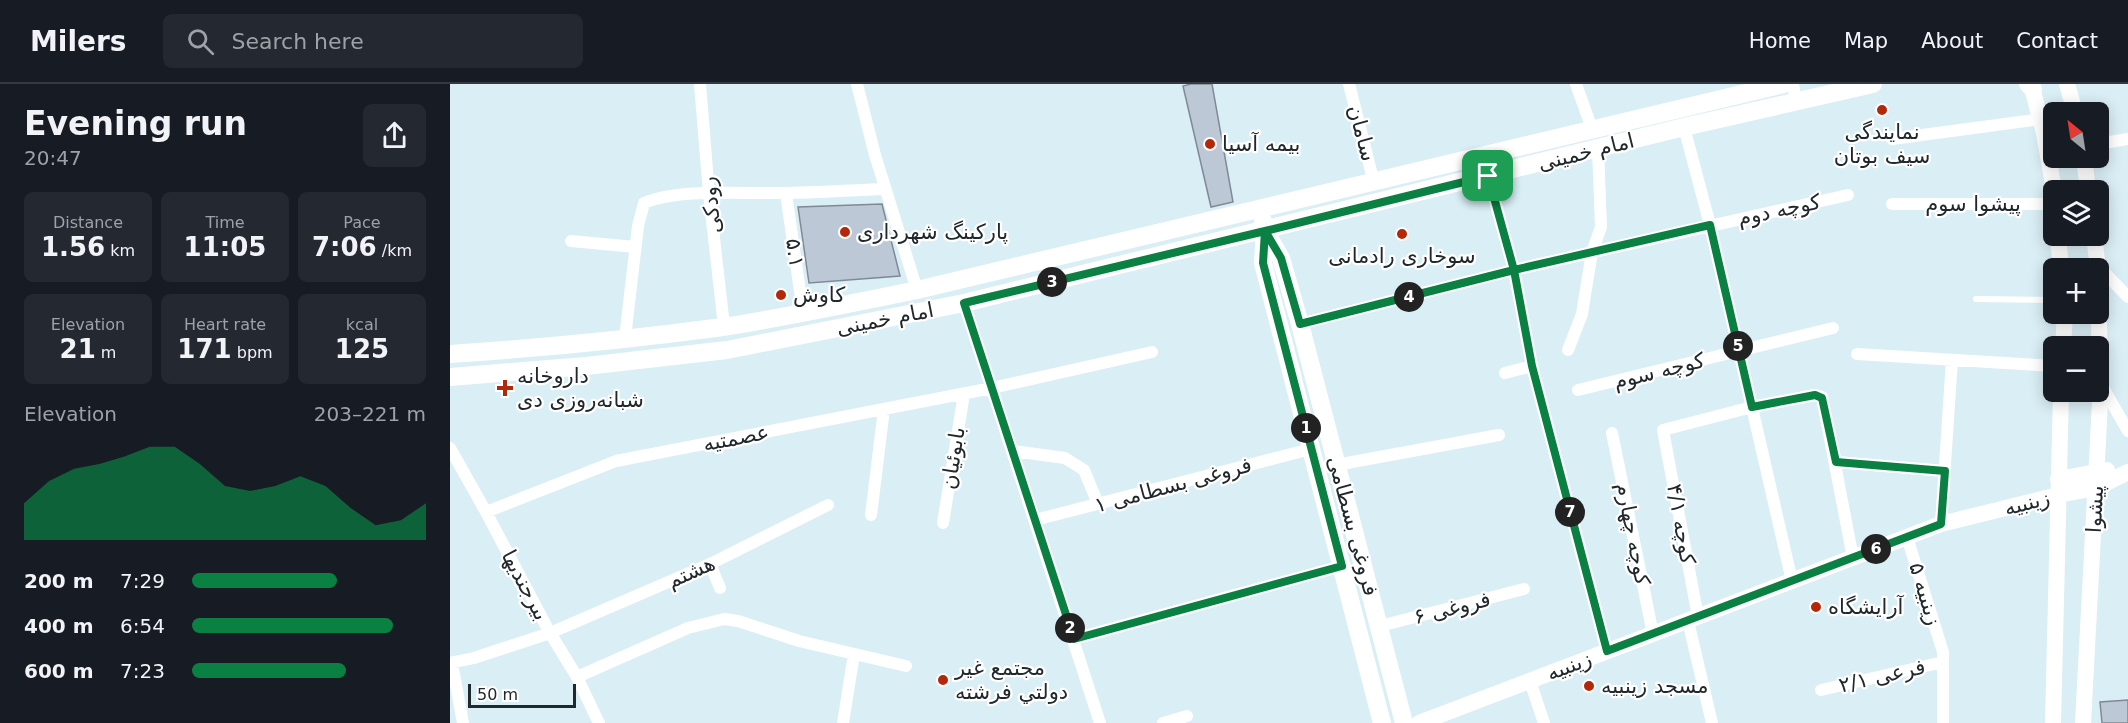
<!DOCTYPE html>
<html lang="en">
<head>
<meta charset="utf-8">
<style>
  body { margin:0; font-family:"DejaVu Sans",Cairo,sans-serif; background:#242831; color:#f1f3f6; height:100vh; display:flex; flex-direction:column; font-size:22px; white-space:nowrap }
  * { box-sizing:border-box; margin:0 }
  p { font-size:20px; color:#9ea1a6 }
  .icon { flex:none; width:33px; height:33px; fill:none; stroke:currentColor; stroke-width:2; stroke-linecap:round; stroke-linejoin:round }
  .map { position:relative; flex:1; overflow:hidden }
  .panel { display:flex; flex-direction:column; background:#171b24; width:450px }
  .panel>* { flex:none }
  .needle { width:39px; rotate:330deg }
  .buttons { position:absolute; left:1593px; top:18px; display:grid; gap:12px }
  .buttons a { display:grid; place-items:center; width:66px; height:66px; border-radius:9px; background:#171b24; box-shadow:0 3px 15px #0003; font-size:30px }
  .scale { position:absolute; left:18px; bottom:15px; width:108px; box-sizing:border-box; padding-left:6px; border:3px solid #21282b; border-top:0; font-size:16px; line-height:21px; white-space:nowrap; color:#21282b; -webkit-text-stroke:4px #fff; paint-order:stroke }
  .pin { position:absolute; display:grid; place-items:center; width:51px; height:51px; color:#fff; margin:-26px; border-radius:12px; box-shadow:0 3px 9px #0006 }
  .km { position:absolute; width:30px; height:30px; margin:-15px; border-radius:50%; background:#222; color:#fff; font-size:16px; line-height:30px; text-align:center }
  .round { display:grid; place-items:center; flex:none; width:63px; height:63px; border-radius:9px; background:#242831 }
  .headline { display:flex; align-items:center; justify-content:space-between; height:102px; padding:0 24px }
  h1 { font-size:33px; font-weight:700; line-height:45px }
  .stats { display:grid; grid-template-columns:repeat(3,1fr); gap:9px; height:102px; padding:6px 24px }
  .stats div { display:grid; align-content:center; border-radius:9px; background:#242831; text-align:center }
  .stats b { font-size:26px; font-weight:700 }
  .stats small { font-size:16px; font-weight:400 }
  .stats p { font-size:16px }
  .chart { height:168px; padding:12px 24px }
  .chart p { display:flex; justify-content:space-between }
  .chart svg { width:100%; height:108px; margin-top:6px; fill:#0b8043; opacity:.7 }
  ul { padding:0 24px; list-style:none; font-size:20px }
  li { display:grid; grid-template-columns:96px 72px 1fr; align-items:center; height:45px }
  li i { height:15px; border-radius:8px; background:#0b8043 }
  header { display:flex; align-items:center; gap:36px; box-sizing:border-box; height:84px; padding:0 30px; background:#171b24; border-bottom:2px solid #363941 }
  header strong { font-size:28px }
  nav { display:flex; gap:33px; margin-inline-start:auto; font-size:21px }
  .search { width:420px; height:54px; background:#242831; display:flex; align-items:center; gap:15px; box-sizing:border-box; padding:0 21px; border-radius:9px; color:#9ea1a6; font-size:22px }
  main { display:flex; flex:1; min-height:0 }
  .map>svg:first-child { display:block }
  .building { fill:#bdc8d6; stroke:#808a97; stroke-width:1.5 }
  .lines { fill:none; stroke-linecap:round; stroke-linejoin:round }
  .service { stroke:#fff; stroke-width:6 }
  .minor { stroke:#fff; stroke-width:12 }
  .tertiary { stroke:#fff; stroke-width:16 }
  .secondary { stroke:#fff; stroke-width:18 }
  .route-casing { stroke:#fff; stroke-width:12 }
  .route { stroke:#0b8043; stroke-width:8 }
  .poi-dot { fill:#b42809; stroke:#fff; stroke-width:2 }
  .labels { text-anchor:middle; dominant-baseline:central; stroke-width:4.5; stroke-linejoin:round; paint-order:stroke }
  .poi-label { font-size:21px; fill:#21282b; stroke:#fff; text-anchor:start }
  .street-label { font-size:21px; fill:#21282b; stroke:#fff }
</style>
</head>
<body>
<header>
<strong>Milers</strong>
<div class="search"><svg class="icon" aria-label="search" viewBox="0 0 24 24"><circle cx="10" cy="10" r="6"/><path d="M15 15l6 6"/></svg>Search here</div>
<nav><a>Home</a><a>Map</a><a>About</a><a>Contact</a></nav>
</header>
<main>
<section class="panel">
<div class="headline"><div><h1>Evening run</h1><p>20:47</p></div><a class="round"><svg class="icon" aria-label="share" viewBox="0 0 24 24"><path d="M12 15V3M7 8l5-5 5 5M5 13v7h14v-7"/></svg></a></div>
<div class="stats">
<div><p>Distance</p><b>1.56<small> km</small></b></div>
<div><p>Time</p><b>11:05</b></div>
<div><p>Pace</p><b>7:06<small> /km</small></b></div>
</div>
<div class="stats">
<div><p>Elevation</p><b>21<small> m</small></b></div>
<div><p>Heart rate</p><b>171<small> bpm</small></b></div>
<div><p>kcal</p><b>125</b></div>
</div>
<div class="chart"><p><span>Elevation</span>203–221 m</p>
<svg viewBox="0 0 160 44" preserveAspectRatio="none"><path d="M0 44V29L10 20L20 15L30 13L40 10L50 6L60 6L70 13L80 22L90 24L100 22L110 18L120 22L130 31L140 38L150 36L160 29V44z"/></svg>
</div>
<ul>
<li><b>200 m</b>7:29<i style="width:62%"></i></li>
<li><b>400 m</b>6:54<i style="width:86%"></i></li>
<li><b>600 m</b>7:23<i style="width:66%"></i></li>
</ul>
</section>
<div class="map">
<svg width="1678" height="639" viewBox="0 0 1678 639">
  <rect width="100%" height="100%" fill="#daeef5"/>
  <path class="building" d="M741,0h21l21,118 -22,5 -28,-121z
    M432,120l18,72 -91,7 -11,-76z
    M1678,616v23h-26l-2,-21z"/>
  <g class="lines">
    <path class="service" d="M1526,215l78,1"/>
    <path class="minor" d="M250,0l9,110 15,132
      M407,0l18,71 42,135
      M899,0l25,99
      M1126,0l16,45
      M1343,0l3,17
      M1234,43l26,98 82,356
      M1442,55l149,-20
      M1648,60l30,-5
      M1038,92l26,94 18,96 75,285
      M336,109l17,120
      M1442,120h162
      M121,157l64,6
      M1648,182l30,31
      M514,219l136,420
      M850,240l214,-54 334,-75
      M175,254l13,-112 6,-23c34,-15 100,-9 139,-10 34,0 68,-3 102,-4
      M1118,266l14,-36 10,-62 9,-25 -3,-78
      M1407,270l197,12
      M1055,289l27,-7
      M1651,300l27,47
      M1128,306l255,-62
      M1162,349l41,201
      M0,364l36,64 64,121 27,44 22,46
      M563,367l52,7 19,12 14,34
      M1386,378l109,9
      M886,381l163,-30
      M36,428l130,-51 376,-73 160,-36
      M421,431l13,-106
      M585,436l276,-71
      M493,439l21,-129
      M1491,440l11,-164
      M1457,453l36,115v71
      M260,480l10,24
      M1248,533l-35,-187 89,-23 63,-12 7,2 31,161
      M1238,537l24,102
      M930,542l144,-37
      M624,555l268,-73
      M0,579l24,-5 76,-25 160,-69 118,-59
      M2,579l11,60
      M127,593l111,-49 36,-9 14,2 61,20 107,25
      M1080,597l14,42
      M1371,606l122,-28
      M393,639l11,-69
      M713,639l24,-7"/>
    <path class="tertiary" d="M1581,0l13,49 10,57
      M1617,0l8,28
      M1634,74l4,32
      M1608,152l3,32
      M1644,152l4,32
      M1613,262l2,-32
      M1608,395l49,-9
      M969,639l522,-199 117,-29 38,-7 32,-16
      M1603,639l8,-331
      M1633,639l18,-339 -3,-88"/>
    <path class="secondary" d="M1578,0l5,5
      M813,137l2,10 -2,32 119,460
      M815,147l16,27 19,66 104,399
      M0,270c91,-6 183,-15 273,-27 65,-10 130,-24 194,-37l867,-206
      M0,293l136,-11 141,-16 237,-47 720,-176 189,-43"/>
  </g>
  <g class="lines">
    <defs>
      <path id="route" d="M1038,92l-223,55 -2,32 79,303 -268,73 -110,-336 301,-72 16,27 19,66 214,-54 196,-45 42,182 63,-12 7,3 14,64 109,9 -4,53 -334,127 -75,-285 -18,-96 -26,-94"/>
    </defs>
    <use href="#route" class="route-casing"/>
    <use href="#route" class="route"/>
  </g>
  <g class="poi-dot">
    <circle cx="1432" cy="26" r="6"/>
    <circle cx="760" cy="60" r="6"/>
    <circle cx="395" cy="148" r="6"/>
    <circle cx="952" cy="150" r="6"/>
    <circle cx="331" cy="211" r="6"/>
    <path d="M52 295h6v6h6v6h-6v6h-6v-6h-6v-6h6z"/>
    <circle cx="1366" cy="523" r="6"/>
    <circle cx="493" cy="596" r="6"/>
    <circle cx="1139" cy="602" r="6"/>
  </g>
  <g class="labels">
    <g class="poi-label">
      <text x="1432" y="48" text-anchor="middle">نمایندگی<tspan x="1432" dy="24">سیف بوتان</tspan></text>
      <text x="772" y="60">بیمه آسیا</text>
      <text x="407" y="148">پارکینگ شهرداری</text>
      <text x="952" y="172" text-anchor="middle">سوخاری رادمانی</text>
      <text x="343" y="211">کاوش</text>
      <text x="67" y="292">داروخانه<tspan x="67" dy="24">شبانه‌روزی دی</tspan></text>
      <text x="1378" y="523">آرایشگاه</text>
      <text x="505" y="584">مجتمع غير<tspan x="505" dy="24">دولتي فرشته</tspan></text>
      <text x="1151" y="602">مسجد زینبیه</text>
    </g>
    <g class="street-label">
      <text transform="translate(912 49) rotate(75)">سامان</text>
      <text transform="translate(1136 68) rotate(-14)">امام خمینی</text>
      <text x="1523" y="120">پیشوا سوم</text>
      <text transform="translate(261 121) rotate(-96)">رودکی</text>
      <text transform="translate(1329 126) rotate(-12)">کوچه دوم</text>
      <text transform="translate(345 169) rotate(82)">۵.۱</text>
      <text transform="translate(435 235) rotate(-11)">امام خمینی</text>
      <text transform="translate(1209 287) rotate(-14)">کوچه سوم</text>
      <text transform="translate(286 354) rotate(-11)">عصمتیه</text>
      <text transform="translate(503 374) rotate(-81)">بابوئیان</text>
      <text transform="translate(723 401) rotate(-15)">فروغی بسطامی ۱</text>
      <text transform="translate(1577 419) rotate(-14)">زینبیه</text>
      <text transform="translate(1645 425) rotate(-87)">پیشوا</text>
      <text transform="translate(1231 440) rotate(80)">کوچه ۴/۱</text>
      <text transform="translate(903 442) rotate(75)">فروغی بسطامی</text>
      <text transform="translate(1183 450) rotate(79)">کوچه چهارم</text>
      <text transform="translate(241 488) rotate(-24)">هشتم</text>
      <text transform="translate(75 501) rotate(62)">بیرجندیها</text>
      <text transform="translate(1475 510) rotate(73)">زینبیه ۵</text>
      <text transform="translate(1002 524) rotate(-14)">فروغی ۶</text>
      <text transform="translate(1119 582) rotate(-21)">زینبیه</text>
      <text transform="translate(1432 592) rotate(-13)">فرعی ۲/۱</text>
    </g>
  </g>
</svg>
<div class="buttons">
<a><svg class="needle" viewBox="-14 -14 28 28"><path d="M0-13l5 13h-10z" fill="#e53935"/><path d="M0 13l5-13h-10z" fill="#9ea1a6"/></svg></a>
<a><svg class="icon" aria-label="layers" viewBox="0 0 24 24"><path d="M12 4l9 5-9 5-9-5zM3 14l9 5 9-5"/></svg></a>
<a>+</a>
<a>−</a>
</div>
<div class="scale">50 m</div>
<div class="pin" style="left:1038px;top:92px;background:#1e9e55"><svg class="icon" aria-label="arrive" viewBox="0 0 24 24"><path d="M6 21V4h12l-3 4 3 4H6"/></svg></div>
<b class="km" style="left:856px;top:344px">1</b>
<b class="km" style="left:620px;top:544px">2</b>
<b class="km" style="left:602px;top:198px">3</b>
<b class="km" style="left:959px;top:213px">4</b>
<b class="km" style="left:1288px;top:262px">5</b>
<b class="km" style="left:1426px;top:465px">6</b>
<b class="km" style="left:1120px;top:428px">7</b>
</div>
</main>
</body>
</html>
